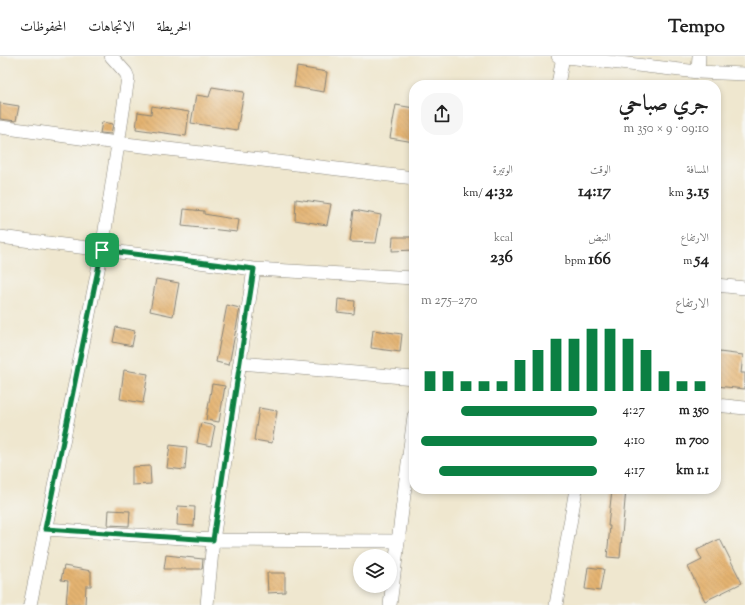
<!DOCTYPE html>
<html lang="ar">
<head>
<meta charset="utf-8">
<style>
  body { margin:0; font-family:"Sorts Mill Goudy",Amiri,serif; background:#f6f6f6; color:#222; direction:rtl; height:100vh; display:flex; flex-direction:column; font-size:15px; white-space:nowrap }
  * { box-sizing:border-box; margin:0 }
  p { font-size:13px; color:#767676 }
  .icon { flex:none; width:22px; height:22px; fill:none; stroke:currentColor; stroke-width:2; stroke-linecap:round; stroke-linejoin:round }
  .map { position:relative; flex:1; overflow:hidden; direction:ltr }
  .sheet { position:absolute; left:409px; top:24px; width:312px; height:414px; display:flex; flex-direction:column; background:#fff; border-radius:16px; box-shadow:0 2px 6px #0003; direction:rtl }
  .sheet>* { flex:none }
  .controls { position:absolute; left:353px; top:493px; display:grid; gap:8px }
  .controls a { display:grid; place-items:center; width:44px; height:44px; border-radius:50%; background:#fff; box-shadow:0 2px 6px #0003; font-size:20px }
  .pin { position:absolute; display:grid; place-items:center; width:34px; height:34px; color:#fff; margin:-17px; border-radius:8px; box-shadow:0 2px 6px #0006 }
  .round { display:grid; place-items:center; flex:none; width:42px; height:42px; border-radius:16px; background:#f6f6f6 }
  .head { display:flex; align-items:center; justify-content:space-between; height:68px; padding:0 12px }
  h1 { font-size:22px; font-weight:700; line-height:30px }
  .metrics { display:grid; grid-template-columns:repeat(3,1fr); gap:6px; height:68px; padding:4px 12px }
  .metrics div { display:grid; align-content:center }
  .metrics b { font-size:17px; font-weight:700 }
  .metrics small { font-size:11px; font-weight:400 }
  .metrics p { font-size:11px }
  .chart { height:112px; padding:8px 12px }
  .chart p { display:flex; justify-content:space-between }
  .chart svg { width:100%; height:72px; margin-top:4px; stroke:#0b8043; stroke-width:6 }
  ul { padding:0 12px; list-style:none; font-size:13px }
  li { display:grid; grid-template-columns:64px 48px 1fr; align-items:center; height:30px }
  li i { height:10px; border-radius:5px; background:#0b8043 }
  header { display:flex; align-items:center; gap:24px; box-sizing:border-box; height:56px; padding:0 20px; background:#fff; border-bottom:1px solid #e0e0e0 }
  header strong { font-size:19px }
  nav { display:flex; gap:22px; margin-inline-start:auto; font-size:14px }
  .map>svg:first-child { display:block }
  .building { fill:url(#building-back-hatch) }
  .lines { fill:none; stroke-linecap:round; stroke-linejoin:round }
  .minor-casing { stroke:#868276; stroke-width:14 }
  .minor { stroke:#fff; stroke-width:13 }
  .route-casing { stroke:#fff; stroke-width:8 }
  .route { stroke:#0b8043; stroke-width:5 }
</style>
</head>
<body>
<header>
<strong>Tempo</strong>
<nav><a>الخريطة</a><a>الاتجاهات</a><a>المحفوظات</a></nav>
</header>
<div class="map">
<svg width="745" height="549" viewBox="0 0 745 549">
  <defs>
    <pattern id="building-back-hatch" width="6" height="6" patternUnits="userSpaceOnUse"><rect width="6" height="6" fill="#e4b371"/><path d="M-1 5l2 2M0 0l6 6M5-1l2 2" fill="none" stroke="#c39961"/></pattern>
  </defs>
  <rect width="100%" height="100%" fill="#f6f6f2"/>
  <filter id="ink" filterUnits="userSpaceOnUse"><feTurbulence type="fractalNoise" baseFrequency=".025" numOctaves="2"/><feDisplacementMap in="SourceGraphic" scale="8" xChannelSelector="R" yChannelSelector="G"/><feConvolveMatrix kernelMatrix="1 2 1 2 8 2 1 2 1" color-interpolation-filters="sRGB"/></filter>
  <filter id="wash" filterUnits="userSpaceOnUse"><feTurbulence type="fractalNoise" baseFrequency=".012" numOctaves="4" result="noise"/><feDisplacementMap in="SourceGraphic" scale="16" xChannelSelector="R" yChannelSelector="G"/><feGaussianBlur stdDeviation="0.9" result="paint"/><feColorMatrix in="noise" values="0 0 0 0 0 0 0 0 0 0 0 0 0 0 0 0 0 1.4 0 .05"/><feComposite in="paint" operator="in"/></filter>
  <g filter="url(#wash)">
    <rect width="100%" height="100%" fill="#efe7cf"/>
    <g id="blocks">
      <path class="building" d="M297,11l30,5 -3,20 -30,-5z
        M212,31l32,5 -7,38 -46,-7 5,-28 13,2z
        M0,47l19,3 -3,15 -16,-2z
        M396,49l18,3v34l-24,-4z
        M152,50l37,6 -3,24 -50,-7 2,-17 13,2z
        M102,66l11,2 -2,10 -11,-1z
        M296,143l35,5 -4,21 -32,-5z
        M184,153l20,2v3l35,6 -2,12 -55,-6z
        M354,154l27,5 -5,28 -26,-1z
        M393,181h21v13l-22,1z
        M156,223l23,4 -6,33 -23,-5z
        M338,243l17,2 -1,13 -17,-2z
        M227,249l13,3 -11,57 -13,-3z
        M116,271l19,4 -3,15 -19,-4z
        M373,274l29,4 -2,18 -29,-4z
        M719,296l24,3 -2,18h4v16l-29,-3z
        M124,314l24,4 -5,29 -23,-4z
        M212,328l13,2 -6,36 -13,-2z
        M259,352l18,3 -5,32 -18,-3z
        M201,367l14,3 -4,20 -14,-3z
        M170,389l17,2 -2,23 -18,-2z
        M150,410l1,18 -19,1v-18z
        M612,433h14l-6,69 -13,-1 3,-31h-2z
        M178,450l17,1 -1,19 -17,-1z
        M109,454l21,1 -1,15 -21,-1z
        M720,483l22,44 -37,18 -17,-34 14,-7 -5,-10z
        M166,499l37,4 -1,10h-38z
        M64,510l27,5v15h-5l-1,19h-19l2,-24 -7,-1z
        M588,511l16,2 -4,22 -15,-2z
        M267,517h18v19l-17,1z"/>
    </g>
  </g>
  <g filter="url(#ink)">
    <use href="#blocks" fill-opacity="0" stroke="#868276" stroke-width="1"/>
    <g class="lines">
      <defs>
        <path id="minor" d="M558,0l140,16 47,2
          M698,16l1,-16
          M558,29l5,-29
          M0,71l117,16 297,35
          M0,181l254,32 160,9
          M716,229l29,3
          M240,307l174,15
          M716,349l29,3
          M45,473l168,11 185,1
          M30,549l72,-355 26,-172 -2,-5 -15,-17
          M207,549l6,-65 41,-271
          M390,549l24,-189
          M556,549l20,-116"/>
      </defs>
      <use href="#minor" class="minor-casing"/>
      <use href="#minor" class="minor"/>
    </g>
  </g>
  <g class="lines" filter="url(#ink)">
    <defs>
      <path id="route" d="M102,194l152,19 -41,271 -168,-11z"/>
    </defs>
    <use href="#route" class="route-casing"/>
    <use href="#route" class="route"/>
  </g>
</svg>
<div class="controls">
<a><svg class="icon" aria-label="layers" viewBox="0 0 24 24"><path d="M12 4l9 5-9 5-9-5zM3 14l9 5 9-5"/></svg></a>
</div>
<div class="pin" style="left:102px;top:194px;background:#1e9e55"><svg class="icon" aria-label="arrive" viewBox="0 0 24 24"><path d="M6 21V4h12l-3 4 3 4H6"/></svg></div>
<section class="sheet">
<div class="head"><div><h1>جري صباحي</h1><p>09:10 · 9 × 350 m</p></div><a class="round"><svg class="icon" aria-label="share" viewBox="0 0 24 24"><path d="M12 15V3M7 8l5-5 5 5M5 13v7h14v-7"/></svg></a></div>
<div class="metrics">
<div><p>المسافة</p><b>3.15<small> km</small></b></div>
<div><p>الوقت</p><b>14:17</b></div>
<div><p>الوتيرة</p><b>4:32<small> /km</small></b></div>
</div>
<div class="metrics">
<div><p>الارتفاع</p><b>54<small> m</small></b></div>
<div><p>النبض</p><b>166<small> bpm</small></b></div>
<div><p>kcal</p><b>236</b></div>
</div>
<div class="chart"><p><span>الارتفاع</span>270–275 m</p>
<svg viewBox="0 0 160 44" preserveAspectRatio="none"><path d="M5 44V32M15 44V32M25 44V38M35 44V38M45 44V38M55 44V25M65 44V19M75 44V12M85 44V12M95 44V6M105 44V6M115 44V12M125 44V19M135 44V32M145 44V38M155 44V38"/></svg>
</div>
<ul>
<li><b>350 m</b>4:27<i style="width:77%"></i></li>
<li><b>700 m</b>4:10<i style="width:100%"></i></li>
<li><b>1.1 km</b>4:17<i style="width:90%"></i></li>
</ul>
</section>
</div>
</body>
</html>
